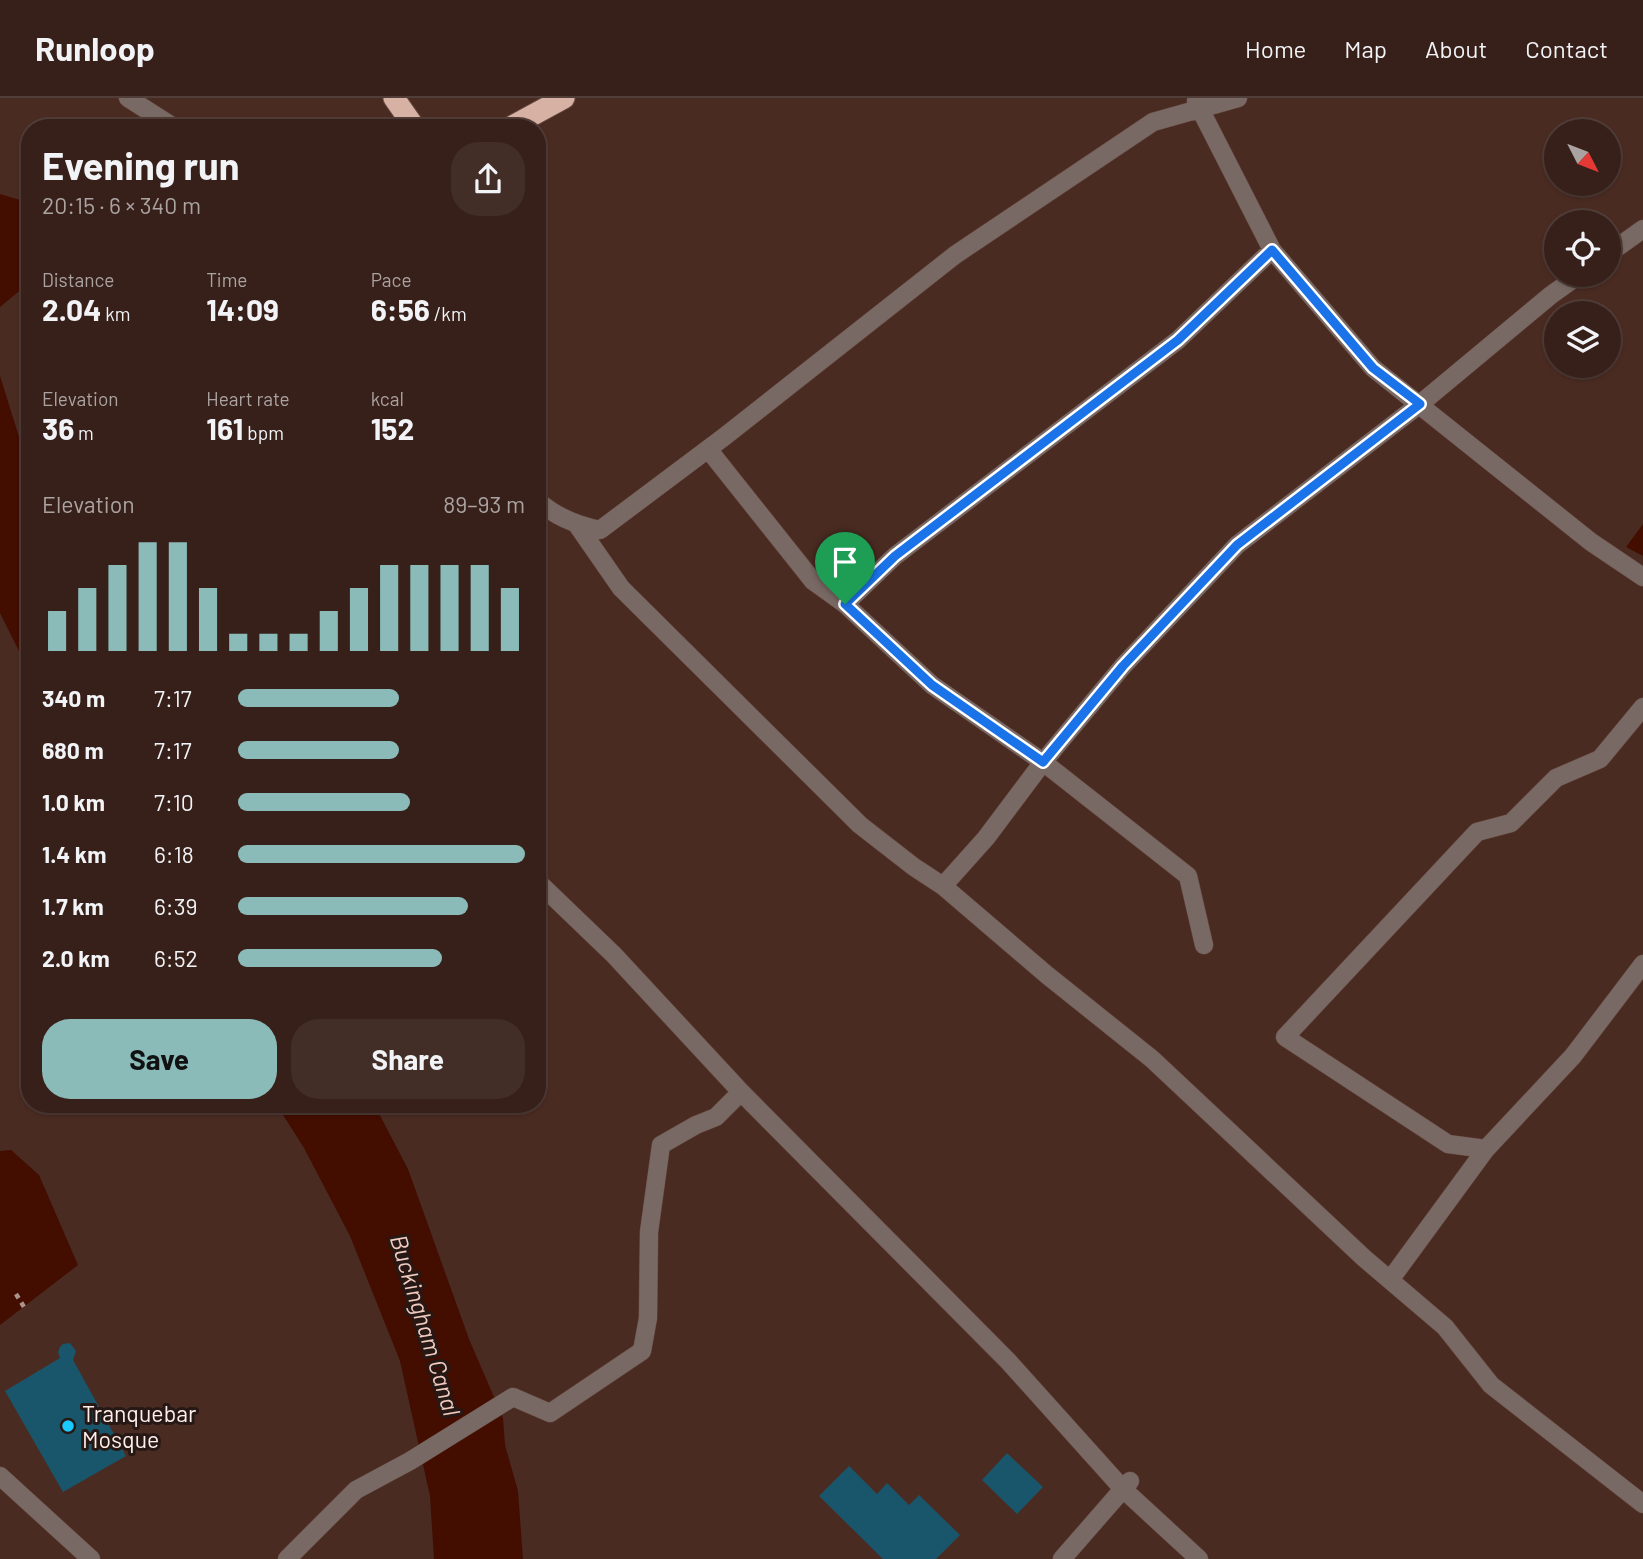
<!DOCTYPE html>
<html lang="en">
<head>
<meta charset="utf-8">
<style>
  body { margin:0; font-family:Barlow,sans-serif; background:#432d27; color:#f1f3f6; height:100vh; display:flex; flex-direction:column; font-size:26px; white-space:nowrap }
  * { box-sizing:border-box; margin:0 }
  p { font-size:23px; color:#aba3a2 }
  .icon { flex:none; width:38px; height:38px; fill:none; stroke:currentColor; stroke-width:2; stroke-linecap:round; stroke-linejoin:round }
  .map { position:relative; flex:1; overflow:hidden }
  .details { position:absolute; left:21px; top:21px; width:525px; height:994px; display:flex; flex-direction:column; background:#38201a; border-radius:28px; box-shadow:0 2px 5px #0004,0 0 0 2px #523e39 }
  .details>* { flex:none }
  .needle { width:46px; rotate:132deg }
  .controls { position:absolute; left:1544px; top:21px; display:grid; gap:14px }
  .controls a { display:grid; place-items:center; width:77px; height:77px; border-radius:50%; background:#38201a; box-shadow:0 2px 5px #0004,0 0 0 2px #523e39; font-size:35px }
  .pin { position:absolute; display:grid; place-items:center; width:60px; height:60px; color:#fff; margin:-72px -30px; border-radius:50% 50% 50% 0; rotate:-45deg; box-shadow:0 0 7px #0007 }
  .pin .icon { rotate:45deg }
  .round { display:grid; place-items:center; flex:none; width:74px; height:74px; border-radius:28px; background:#432d27 }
  .head { display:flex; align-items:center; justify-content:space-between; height:119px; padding:0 21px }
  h1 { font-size:38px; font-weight:700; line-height:52px }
  .figures { display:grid; grid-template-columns:repeat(3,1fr); gap:10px; height:119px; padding:7px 21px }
  .figures div { display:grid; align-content:center }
  .figures b { font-size:30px; font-weight:700 }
  .figures small { font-size:19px; font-weight:400 }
  .figures p { font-size:19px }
  .chart { height:196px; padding:14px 21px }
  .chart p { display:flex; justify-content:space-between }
  .chart svg { width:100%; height:126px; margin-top:7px; stroke:#8bbbb9; stroke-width:6 }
  .primary-button { display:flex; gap:14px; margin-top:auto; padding:14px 21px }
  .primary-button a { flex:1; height:80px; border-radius:28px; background:#8bbbb9; color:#111; font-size:28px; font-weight:700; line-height:80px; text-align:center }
  .primary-button a+a { background:#432d27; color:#f1f3f6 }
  ul { padding:0 21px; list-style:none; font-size:23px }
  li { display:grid; grid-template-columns:112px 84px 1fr; align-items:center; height:52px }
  li i { height:18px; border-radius:9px; background:#8bbbb9 }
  header { display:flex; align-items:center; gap:42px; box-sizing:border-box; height:98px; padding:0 35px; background:#38201a; border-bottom:2px solid #523e39 }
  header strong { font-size:33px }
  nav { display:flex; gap:38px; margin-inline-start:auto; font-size:24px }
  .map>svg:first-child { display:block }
  .water { fill:#430d00 }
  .building { fill:#1a566b }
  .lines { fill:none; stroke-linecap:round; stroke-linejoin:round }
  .minor-casing { stroke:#674a42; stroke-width:19 }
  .highway-casing { stroke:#674a42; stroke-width:23 }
  .path { stroke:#ab938c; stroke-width:4.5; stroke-dasharray:5 5; stroke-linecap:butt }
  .minor { stroke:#796964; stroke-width:18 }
  .highway { stroke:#d8b1a5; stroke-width:21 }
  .route-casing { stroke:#fff; stroke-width:14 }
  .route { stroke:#1a73e8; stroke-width:9 }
  .poi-dot { fill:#1bcafc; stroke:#261814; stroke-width:2.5 }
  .labels { text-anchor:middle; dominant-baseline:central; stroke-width:6; stroke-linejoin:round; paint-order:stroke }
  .poi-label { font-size:23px; fill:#ffeee9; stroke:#261814; text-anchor:start }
  .water-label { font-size:24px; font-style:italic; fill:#f3ccc1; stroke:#261814 }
</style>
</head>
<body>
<header>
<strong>Runloop</strong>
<nav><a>Home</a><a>Map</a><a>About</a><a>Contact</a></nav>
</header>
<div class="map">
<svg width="1643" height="1461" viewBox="0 0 1643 1461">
  <rect width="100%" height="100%" fill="#4a2b22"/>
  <path class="water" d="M0,96l30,9v85h-7l-23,19z
    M0,278l30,96v201l-30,-60z
    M1643,426v32l-17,-9z
    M276,1006h98l34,65 61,170 34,79 2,27 13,46 5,68h-89l-4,-63 -30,-135 -50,-125 -46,-88z
    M11,1052l28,25 39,90 -78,60v-174z"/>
  <path class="building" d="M70,1245l6,8 -3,9 4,7 49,89 -63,36 -58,-101 55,-33 -2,-6 2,-5 3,-3z
    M1007,1355l36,34 -26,27 -35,-34z
    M849,1368l28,28 10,-11 22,22 10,-10 41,40 -24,24h-53l-64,-63z"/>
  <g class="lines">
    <defs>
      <path id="minor" d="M128,0l47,30
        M1196,3l76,149 101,118 218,174 52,35
        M1608,156l35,-25
        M708,351l105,132 32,23 87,81 111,77 145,114 16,69
        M537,402c18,17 39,25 63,30l124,-93 231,-182 198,-133 85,-24
        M578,428l43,62 239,237 54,42 29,19 104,89 105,84 212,199 81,69 46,58 152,119
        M845,506l50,-48 283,-216 94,-90
        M537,783l77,74 127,137 267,269 115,128 76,70
        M943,788l43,-48 57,-76 80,-96 114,-121 183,-141 131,-109 28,-20
        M1486,1051l-38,-5 -163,-107 192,-205 34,-9 45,-45 44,-19 43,-52
        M1390,1182l96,-131 87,-93 70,-92
        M0,1378l91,83
        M287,1461l69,-69 54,-29 103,-64 37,16 92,-62 6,-33 1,-86 12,-87 35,-20 20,-8 25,-25
        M1062,1461l68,-78"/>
      <path id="highway" d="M394,0l21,30
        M509,30l55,-30"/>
    </defs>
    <use href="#minor" class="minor-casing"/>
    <use href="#highway" class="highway-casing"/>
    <path class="path" d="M16,1196l8,13"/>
    <use href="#minor" class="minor"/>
    <use href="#highway" class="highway"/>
  </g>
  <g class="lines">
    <defs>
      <path id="route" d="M1272,152l101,118 47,36 -183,141 -114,121 -80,96 -111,-77 -87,-81 50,-48 283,-216z"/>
    </defs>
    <use href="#route" class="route-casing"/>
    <use href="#route" class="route"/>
  </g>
  <circle class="poi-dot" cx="68" cy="1328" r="7"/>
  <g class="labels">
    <g class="poi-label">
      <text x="82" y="1315">Tranquebar<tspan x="82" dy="26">Mosque</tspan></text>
    </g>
    <g class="water-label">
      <text transform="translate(426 1227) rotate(73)">Buckingham Canal</text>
    </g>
  </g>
</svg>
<div class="controls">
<a><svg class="needle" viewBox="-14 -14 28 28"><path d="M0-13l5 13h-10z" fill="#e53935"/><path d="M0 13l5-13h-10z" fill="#aba3a2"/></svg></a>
<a><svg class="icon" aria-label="locate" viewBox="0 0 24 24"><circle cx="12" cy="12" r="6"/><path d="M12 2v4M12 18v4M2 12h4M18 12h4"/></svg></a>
<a><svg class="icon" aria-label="layers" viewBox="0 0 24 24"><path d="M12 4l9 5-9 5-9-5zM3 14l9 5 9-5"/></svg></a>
</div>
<div class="pin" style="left:845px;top:506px;background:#1e9e55"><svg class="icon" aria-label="arrive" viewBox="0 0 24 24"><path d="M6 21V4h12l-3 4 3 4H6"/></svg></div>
<section class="details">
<div class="head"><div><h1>Evening run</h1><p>20:15 · 6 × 340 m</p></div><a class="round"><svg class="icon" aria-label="share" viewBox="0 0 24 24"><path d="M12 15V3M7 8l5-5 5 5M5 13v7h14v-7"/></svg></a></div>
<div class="figures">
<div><p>Distance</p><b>2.04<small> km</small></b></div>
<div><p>Time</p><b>14:09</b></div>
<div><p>Pace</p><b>6:56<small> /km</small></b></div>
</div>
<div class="figures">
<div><p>Elevation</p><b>36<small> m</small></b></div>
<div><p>Heart rate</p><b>161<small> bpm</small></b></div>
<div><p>kcal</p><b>152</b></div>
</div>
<div class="chart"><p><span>Elevation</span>89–93 m</p>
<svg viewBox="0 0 160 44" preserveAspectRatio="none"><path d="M5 44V30M15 44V22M25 44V14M35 44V6M45 44V6M55 44V22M65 44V38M75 44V38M85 44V38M95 44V30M105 44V22M115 44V14M125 44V14M135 44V14M145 44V14M155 44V22"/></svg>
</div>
<ul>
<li><b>340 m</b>7:17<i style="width:56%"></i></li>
<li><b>680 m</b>7:17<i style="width:56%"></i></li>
<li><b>1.0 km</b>7:10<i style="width:60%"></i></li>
<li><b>1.4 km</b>6:18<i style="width:100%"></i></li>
<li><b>1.7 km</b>6:39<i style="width:80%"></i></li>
<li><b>2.0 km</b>6:52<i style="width:71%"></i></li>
</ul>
<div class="primary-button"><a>Save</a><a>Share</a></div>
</section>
</div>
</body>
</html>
